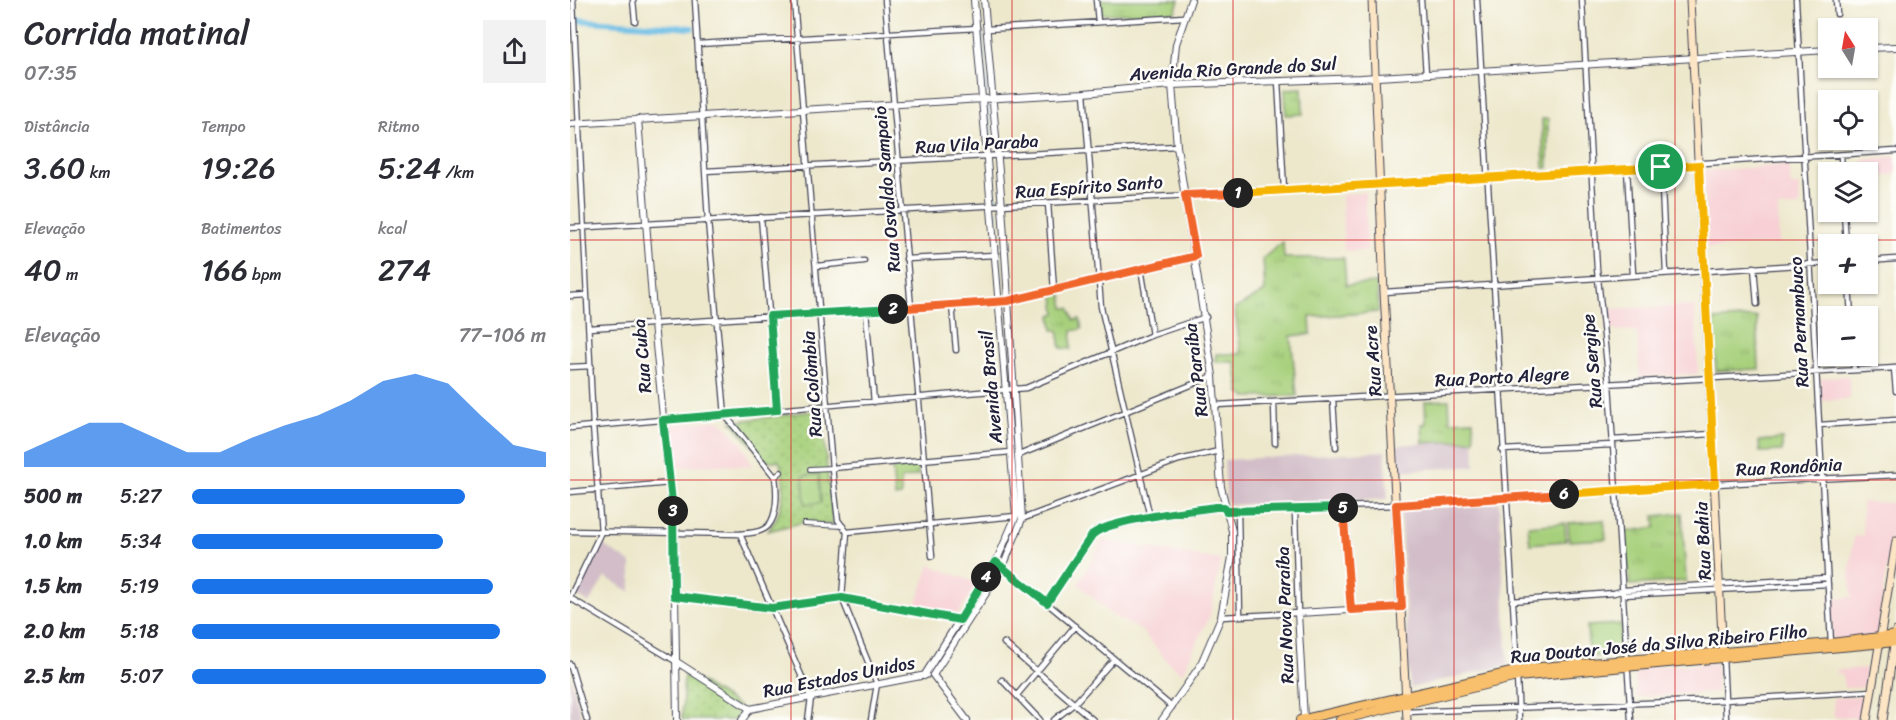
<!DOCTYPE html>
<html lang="pt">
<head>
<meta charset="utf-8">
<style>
  body { margin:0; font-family:Sriracha,sans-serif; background:#f2f2f3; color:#2b2b33; height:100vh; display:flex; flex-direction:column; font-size:22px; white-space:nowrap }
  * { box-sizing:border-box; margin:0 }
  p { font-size:20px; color:#7c7c81 }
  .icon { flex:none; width:33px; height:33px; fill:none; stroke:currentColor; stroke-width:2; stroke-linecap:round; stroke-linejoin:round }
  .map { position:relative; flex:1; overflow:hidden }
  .side { display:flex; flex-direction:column; background:#fff; width:570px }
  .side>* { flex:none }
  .needle { width:39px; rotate:349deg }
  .controls { position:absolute; left:1248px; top:18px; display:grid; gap:12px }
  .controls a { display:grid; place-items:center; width:60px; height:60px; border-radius:0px; background:#fff; box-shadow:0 2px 4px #0004; font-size:30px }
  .pin { position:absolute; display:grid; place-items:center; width:51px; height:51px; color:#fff; margin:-26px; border:3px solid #fff; border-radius:50%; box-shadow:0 2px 6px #0007 }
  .km { position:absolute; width:30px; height:30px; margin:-15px; border-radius:50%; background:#222; color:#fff; font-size:16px; line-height:30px; text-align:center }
  .round { display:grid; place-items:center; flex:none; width:63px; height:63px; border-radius:0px; background:#f2f2f3 }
  .overview { display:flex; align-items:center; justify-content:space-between; height:102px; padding:0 24px }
  h1 { font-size:33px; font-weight:600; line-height:45px }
  .stats { display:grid; grid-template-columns:repeat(3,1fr); gap:9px; height:102px; padding:6px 24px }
  .stats div { display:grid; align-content:center }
  .stats b { font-size:30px; font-weight:600 }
  .stats small { font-size:16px; font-weight:400 }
  .stats p { font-size:16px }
  .chart { height:168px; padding:12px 24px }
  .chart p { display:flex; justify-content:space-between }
  .chart svg { width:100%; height:108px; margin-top:6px; fill:#1a73e8; opacity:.7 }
  ul { padding:0 24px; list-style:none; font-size:20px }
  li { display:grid; grid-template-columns:96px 72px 1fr; align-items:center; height:45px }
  li i { height:15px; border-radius:8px; background:#1a73e8 }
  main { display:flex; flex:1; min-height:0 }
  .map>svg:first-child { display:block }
  .built { fill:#f7cfd4 }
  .industrial { fill:#d2bdc8 }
  .grass { fill:url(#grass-tufts); stroke:#64795b; stroke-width:1.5 }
  .park { fill:url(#park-dots); stroke:#64795b; stroke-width:1.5 }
  .pitch { fill:#a7d07b; stroke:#64795b; stroke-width:1.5 }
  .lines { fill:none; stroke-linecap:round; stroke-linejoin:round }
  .stream { stroke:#67bce4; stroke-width:1.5 }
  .canal { stroke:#67bce4; stroke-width:6 }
  .pedestrian-casing { stroke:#404051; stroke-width:6 }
  .minor-casing { stroke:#404051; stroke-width:7 }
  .tertiary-casing { stroke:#404051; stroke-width:8 }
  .secondary-casing { stroke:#404051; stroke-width:9 }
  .primary-casing { stroke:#404051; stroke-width:10 }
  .pedestrian { stroke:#fff; stroke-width:4 }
  .minor { stroke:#fff; stroke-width:4.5 }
  .tertiary { stroke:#fff; stroke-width:6 }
  .secondary { stroke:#fce5c4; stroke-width:7 }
  .primary { stroke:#f8bf6c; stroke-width:8 }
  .split-1-casing { stroke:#fff; stroke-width:12 }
  .split-2-casing { stroke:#fff; stroke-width:12 }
  .split-3-casing { stroke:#fff; stroke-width:12 }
  .split-4-casing { stroke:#fff; stroke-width:12 }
  .split-5-casing { stroke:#fff; stroke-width:12 }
  .split-6-casing { stroke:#fff; stroke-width:12 }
  .split-7-casing { stroke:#fff; stroke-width:12 }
  .split-1 { stroke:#f5b400; stroke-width:8 }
  .split-2 { stroke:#f0652b; stroke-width:8 }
  .split-3 { stroke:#22a559; stroke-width:8 }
  .split-4 { stroke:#22a559; stroke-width:8 }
  .split-5 { stroke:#22a559; stroke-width:8 }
  .split-6 { stroke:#f0652b; stroke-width:8 }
  .split-7 { stroke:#f5b400; stroke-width:8 }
  .grid { fill:none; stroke:#d62828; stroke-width:1.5; stroke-opacity:0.55 }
  .labels { text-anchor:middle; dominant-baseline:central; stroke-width:5; stroke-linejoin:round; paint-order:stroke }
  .street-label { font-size:18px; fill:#22223b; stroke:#fdfcf7 }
</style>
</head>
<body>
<main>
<section class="side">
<div class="overview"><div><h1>Corrida matinal</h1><p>07:35</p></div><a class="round"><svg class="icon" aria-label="share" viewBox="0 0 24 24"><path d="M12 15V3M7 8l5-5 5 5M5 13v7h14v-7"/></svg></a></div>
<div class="stats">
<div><p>Distância</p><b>3.60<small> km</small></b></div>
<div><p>Tempo</p><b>19:26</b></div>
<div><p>Ritmo</p><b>5:24<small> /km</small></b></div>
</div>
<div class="stats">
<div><p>Elevação</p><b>40<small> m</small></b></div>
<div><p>Batimentos</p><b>166<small> bpm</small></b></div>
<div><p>kcal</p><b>274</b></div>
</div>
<div class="chart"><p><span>Elevação</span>77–106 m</p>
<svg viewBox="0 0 160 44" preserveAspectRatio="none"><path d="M0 44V38L10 32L20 26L30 26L40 32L50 38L60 38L70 32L80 27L90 23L100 17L110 9L120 6L130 10L140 23L150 35L160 38V44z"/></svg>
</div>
<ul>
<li><b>500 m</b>5:27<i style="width:77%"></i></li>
<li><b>1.0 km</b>5:34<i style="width:71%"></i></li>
<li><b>1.5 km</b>5:19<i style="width:85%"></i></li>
<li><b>2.0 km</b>5:18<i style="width:87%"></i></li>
<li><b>2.5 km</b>5:07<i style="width:100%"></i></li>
</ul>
</section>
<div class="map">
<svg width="1326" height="720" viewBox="0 0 1326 720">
  <defs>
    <pattern id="grass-tufts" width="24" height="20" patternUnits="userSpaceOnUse" patternTransform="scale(1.5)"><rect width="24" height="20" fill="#a7d07b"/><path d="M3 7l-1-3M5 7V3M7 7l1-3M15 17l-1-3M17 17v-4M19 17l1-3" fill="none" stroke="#8fb26b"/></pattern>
    <pattern id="park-dots" width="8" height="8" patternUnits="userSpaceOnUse" patternTransform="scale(1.5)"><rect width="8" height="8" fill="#a7d07b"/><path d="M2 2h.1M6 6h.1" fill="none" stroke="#8fb26b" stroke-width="1.8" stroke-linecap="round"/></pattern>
  </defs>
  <rect width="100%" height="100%" fill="#fdfcf7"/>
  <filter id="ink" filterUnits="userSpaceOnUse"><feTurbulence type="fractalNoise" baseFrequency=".0167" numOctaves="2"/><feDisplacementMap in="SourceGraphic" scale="12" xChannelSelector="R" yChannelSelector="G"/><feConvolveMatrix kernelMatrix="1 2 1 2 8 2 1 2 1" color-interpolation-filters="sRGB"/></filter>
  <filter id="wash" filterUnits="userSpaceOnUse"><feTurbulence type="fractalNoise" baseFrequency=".008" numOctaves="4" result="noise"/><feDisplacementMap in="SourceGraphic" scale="24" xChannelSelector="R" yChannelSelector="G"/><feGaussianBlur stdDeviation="1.35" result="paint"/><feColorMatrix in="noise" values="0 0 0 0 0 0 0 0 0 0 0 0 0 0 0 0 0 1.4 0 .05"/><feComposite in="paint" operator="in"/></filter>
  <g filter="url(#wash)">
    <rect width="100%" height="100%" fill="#ede8cc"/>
    <path class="built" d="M1326,156v18l-28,5v-7h-5l-1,-12z
      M1219,165l2,21h8l1,21 -22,1 1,36 -72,4 -4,-77z
      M795,192l2,58 -23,1 -2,-56z
      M1125,306l3,68 -58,3 -3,-46 -30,-1 -1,-21z
      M1279,376l1,23 -29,2 -1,-23z
      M150,420l21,23 12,23 -45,-1 -32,2 -8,-42z
      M1292,502l34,1 -19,133 -44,4 -3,-41 23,-2 -4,-21 5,-40h9z
      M533,540l118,20 -11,55 -28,58 -14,-11 -27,-32 -28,-14 -35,-32z
      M360,565l47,18 -19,31 -42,-9z
      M1146,663l1,29 -81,5 -1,-29z
      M1296,668l-1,19 -21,1 -2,-14 -5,1v-5z
      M1295,696l-4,22 -27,-1 -1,-19z"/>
    <path class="industrial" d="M904,440l1,26 -76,5 -2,-26z
      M815,451l3,48 -158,6 -4,-6 -2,-39z
      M929,502l9,163 -98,23 -10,-179z
      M33,545l28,18v29l-26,-15 -16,26 -14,-8z
      M0,675l12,45h-12z"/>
    <path class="grass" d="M530,0h79l-4,12 -74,2z
      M732,88l1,26 -17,1 -1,-26z
      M972,119h6v49h-4z
      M713,242l1,16h60l2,27 31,-2 1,29 -68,5 1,17 -20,2 6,60 -51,1 -6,-4 -5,-31h-20l1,-8h25l-6,-45 30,-18 -2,-33z
      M492,293l2,15h6l4,12 6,-1 2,10 -10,2 -1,18 -10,-1 -3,-18h-5l-2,-15 5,-2 -2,-18z
      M1187,317l2,52 -43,2 -3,-51z
      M879,400l1,21 23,-1 1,20 -51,3 -1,-19h4l-1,-23z
      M348,466l1,9 -18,4v17l-6,1 -3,-29z
      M1112,513l4,68 -56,4 -5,-53 31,-5 -1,-11z
      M1051,624l1,29 -33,4 -2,-31z"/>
    <path class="park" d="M251,410l12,115 -28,-3 -37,9c15,-17 20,-48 11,-70h-13l-34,-39z
      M114,672l56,35 -2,13h-56z"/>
    <path class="pitch" d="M1212,439v12l-22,1 -1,-11z
      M249,474l2,29 -16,1 -2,-28z
      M1034,520l2,19 -37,2 -1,-18z
      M995,523l1,18 -36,3 -2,-18z"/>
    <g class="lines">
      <path class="stream" d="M411,29l6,65
        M418,104l4,49
        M422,162l4,40
        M426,211l6,86
        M433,306l5,79
        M439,394l5,53"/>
      <path class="canal" d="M5,20l117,8
        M1152,587l99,-6"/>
    </g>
  </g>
  <g filter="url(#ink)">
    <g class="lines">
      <defs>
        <path id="pedestrian" d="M240,469l22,-1
          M205,477l6,-5
          M234,524l39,2"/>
        <path id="minor" d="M63,0l2,21
          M224,0l38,468 6,52 9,12 -5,66 35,86 -6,36
          M315,0l47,556
          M526,0l2,22
          M851,0l5,74
          M907,0l40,670
          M1012,0l15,269 12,115 22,336
          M1226,0l35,643
          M1266,0l1,14
          M417,29l197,-12
          M128,44l279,-16
          M708,81l6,109
          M514,93l17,214 49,210
          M1271,156l1,16
          M1091,167l5,106
          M1057,169l6,105
          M135,171l472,-25
          M478,203l6,87
          M1274,212l2,32
          M191,217l16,193
          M0,228l658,-35 668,-42
          M336,259l90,-4
          M1298,261l28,-2
          M247,266l47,-5
          M1184,267l3,37
          M571,268l11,67
          M1279,284l2,32
          M814,292c148,-10 296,-20 444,-29
          M0,296l17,-1
          M382,305l4,45
          M296,311l8,91
          M19,328l419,-27 188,-45
          M1283,356l1,14
          M0,367l21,-1
          M1324,368l2,23
          M763,400l3,47
          M704,403l1,40
          M647,405l679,-37
          M1249,425l77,-5
          M0,428l456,-40 126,-53 54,-18
          M1042,440l100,-6
          M932,450l111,-5
          M449,455l194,-79
          M262,468l179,-16
          M0,492l100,-9
          M775,508l6,102
          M656,511l170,-6 319,-21 181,-9
          M668,511l2,105
          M452,519l157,-59 40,-9
          M0,531l170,3c9,-1 21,-1 28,-8 10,-10 9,-36 7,-49l-50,-62 -17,-194 -13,-221
          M277,532l169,-16
          M170,534l71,164 -3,22
          M431,565l171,142
          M1053,595l205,-11
          M104,596l98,12 70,-10 118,22
          M0,597l31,-65 -8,-106 -20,-426
          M0,598l107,64
          M942,601l102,-8 10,-3 203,-12
          M477,603l49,-73 54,-13 75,-10
          M651,617l77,-4 -3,-102
          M434,643l89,77
          M1153,657l3,63
          M0,664l17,56
          M947,677l2,43
          M432,680l38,40
          M447,695l58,-69
          M836,712l319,-12 147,-9
          M484,720l21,-17 39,-44"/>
        <path id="tertiary" d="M1298,48l28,-1
          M68,119l16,205 20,207 3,189
          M0,124l514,-31 88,-8 189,-7 467,-28
          M107,662l73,47
          M363,675l70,-108 19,-48 -20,-313 -18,-206
          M363,675l34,45
          M354,676l72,-114 20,-46 -42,-516
          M180,709l176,-34
          M734,719l-6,-106 104,-6
          M172,720l8,-11
          M592,720l38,-54 21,-49 11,-60v-26l-11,-44 -8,-111 -36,-230 -5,-61 4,-41 15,-44"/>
        <path id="secondary" d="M802,0l12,292 23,428
          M1120,0l33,657
          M1297,720l29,-179
          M1313,720l13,-89"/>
        <path id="primary" d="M730,720l229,-52 302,-25 65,-8
          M770,720l177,-43 379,-35"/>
      </defs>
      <use href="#pedestrian" class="pedestrian-casing"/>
      <use href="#minor" class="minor-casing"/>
      <use href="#tertiary" class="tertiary-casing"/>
      <use href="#secondary" class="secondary-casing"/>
      <use href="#primary" class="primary-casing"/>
      <use href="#pedestrian" class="pedestrian"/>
      <use href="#minor" class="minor"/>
      <use href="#tertiary" class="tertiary"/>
      <use href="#secondary" class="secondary"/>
      <use href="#primary" class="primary"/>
    </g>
  </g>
  <g class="lines" filter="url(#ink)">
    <defs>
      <path id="split-1" d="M668,193l423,-26"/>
      <path id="split-2" d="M323,309l115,-8 188,-45 -11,-61 53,-2"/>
      <path id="split-3" d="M103,511l-10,-91 114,-10 -7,-94 123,-7"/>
      <path id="split-4" d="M103,511l1,85 98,12 70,-10 118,22 26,-43"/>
      <path id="split-5" d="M416,577l10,-15 51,41 45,-68c14,-15 100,-25 124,-28h8l2,4 117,-3"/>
      <path id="split-6" d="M773,508l8,102 51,-3 -6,-102 168,-11"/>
      <path id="split-7" d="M994,494l151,-10 -16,-319 -38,2"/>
    </defs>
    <use href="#split-1" class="split-1-casing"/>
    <use href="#split-2" class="split-2-casing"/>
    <use href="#split-3" class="split-3-casing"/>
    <use href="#split-4" class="split-4-casing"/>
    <use href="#split-5" class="split-5-casing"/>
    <use href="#split-6" class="split-6-casing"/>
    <use href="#split-7" class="split-7-casing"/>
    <use href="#split-1" class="split-1"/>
    <use href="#split-2" class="split-2"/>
    <use href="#split-3" class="split-3"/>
    <use href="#split-4" class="split-4"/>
    <use href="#split-5" class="split-5"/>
    <use href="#split-6" class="split-6"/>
    <use href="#split-7" class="split-7"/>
  </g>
  <path class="grid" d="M221,0v720M442,0v720M663,0v720M884,0v720M1105,0v720M0,240h1326M0,480h1326"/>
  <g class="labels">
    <g class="street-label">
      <text transform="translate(663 69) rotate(-3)">Avenida Rio Grande do Sul</text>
      <text transform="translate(407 144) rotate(-3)">Rua Vila Paraba</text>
      <text transform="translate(519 187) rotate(-4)">Rua Espírito Santo</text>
      <text transform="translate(317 189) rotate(-95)">Rua Osvaldo Sampaio</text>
      <text transform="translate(1229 322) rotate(-93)">Rua Pernambuco</text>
      <text transform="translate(72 356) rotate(-95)">Rua Cuba</text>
      <text transform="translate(803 361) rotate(-94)">Rua Acre</text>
      <text transform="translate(1022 361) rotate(-95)">Rua Sergipe</text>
      <text transform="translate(626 370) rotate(-97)">Rua Paraíba</text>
      <text transform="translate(932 377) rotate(-3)">Rua Porto Alegre</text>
      <text transform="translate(242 384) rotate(-94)">Rua Colômbia</text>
      <text transform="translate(421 387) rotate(-95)">Avenida Brasil</text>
      <text transform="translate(1219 467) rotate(-3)">Rua Rondônia</text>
      <text transform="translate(1133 541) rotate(-93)">Rua Bahia</text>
      <text transform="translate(715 615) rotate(-92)">Rua Nova Paraíba</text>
      <text transform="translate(1089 644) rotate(-5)">Rua Doutor José da Silva Ribeiro Filho</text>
      <text transform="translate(269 677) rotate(-11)">Rua Estados Unidos</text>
    </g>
  </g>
</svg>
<div class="controls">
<a><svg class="needle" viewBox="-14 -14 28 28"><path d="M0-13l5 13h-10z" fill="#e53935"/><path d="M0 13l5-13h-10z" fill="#7c7c81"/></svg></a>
<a><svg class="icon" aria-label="locate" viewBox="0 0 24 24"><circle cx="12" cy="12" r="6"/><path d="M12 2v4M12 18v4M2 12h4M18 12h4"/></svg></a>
<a><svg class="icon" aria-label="layers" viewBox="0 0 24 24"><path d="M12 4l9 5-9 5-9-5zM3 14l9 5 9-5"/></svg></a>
<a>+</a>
<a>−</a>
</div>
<div class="pin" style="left:1091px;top:167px;background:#1e9e55"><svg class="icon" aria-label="arrive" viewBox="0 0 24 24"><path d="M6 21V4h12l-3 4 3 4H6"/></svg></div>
<b class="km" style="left:668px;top:193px">1</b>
<b class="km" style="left:323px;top:309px">2</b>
<b class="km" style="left:103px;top:511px">3</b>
<b class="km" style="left:416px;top:577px">4</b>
<b class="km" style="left:773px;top:508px">5</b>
<b class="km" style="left:994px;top:494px">6</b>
</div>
</main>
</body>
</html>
